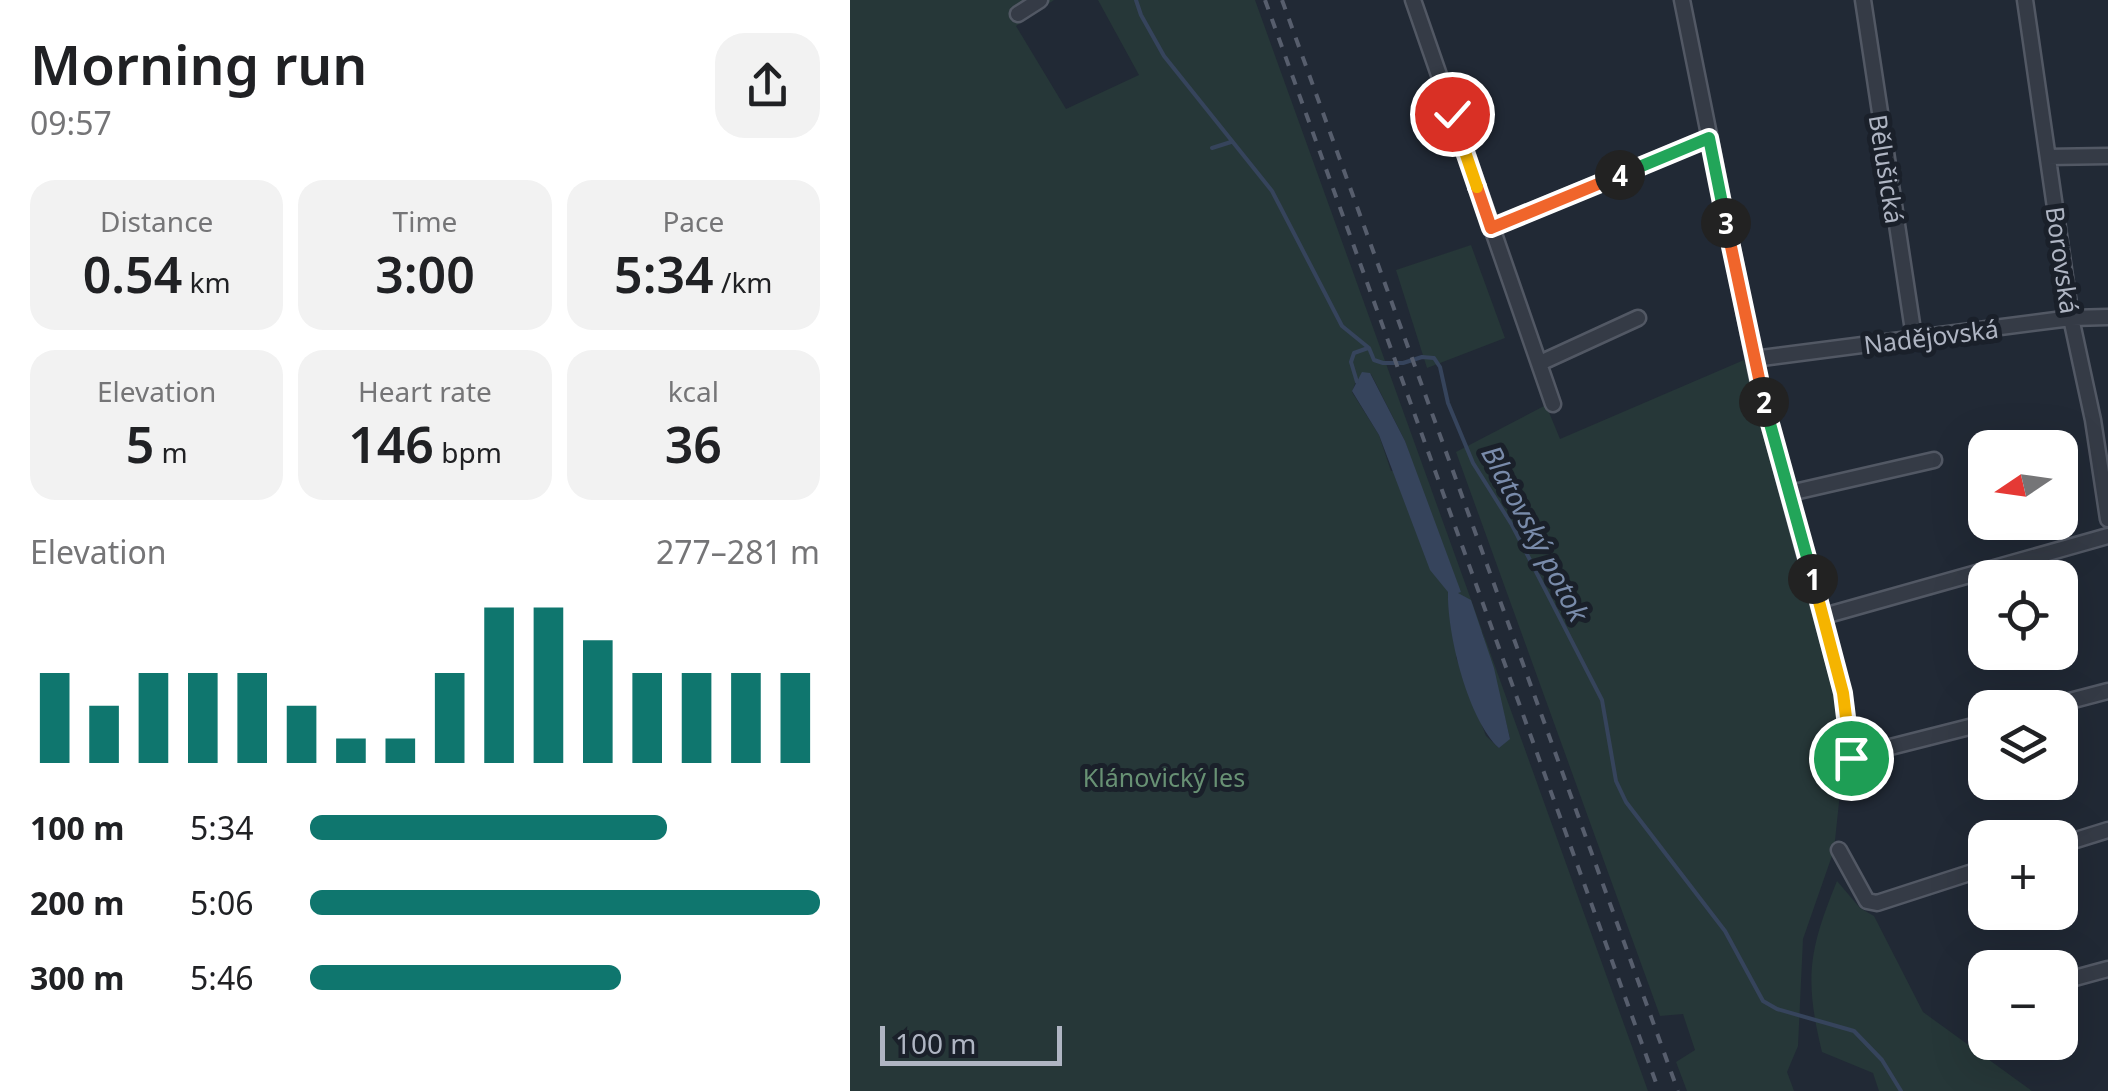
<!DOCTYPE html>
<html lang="en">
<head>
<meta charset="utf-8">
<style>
  body { margin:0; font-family:"Noto Sans",sans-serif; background:#f2f2f2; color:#202124; height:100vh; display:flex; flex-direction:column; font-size:38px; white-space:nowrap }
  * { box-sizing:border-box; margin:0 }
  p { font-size:32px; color:#757577 }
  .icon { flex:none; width:55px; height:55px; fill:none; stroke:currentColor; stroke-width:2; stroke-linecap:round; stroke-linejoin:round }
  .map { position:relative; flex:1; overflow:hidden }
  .details { display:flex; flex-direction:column; background:#fff; width:850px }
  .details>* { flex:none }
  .needle { width:65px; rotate:257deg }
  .tools { position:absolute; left:1118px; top:430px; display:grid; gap:20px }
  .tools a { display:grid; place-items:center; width:110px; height:110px; border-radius:20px; background:#fff; box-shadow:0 10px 40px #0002; font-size:50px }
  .scale { position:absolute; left:30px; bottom:25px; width:182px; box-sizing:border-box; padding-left:10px; border:5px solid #afb5c3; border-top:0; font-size:28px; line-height:35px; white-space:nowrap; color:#afb5c3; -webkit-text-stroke:8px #1a202a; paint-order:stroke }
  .pin { position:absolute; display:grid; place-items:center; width:85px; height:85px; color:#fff; margin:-42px; border:5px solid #fff; border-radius:50%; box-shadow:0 2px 10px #0007 }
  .km { position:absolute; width:50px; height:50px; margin:-25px; border-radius:50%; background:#222; color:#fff; font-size:28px; line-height:50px; text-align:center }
  .round { display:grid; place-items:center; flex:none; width:105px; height:105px; border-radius:30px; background:#f2f2f2 }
  .summary { display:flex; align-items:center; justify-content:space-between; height:170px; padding:0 30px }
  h1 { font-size:55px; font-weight:600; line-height:75px }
  .metrics { display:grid; grid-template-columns:repeat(3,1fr); gap:15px; height:170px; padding:10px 30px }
  .metrics div { display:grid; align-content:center; border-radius:25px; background:#f2f2f2; text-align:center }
  .metrics b { font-size:50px; font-weight:600 }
  .metrics small { font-size:28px; font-weight:400 }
  .metrics p { font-size:28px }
  .chart { height:280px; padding:20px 30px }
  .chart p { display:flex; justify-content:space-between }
  .chart svg { width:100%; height:180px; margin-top:10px; stroke:#0f766e; stroke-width:6 }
  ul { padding:0 30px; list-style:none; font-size:32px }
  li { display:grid; grid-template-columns:160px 120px 1fr; align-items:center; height:75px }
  li i { height:25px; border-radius:12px; background:#0f766e }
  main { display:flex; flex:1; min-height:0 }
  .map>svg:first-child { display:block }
  .green { fill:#263738; fill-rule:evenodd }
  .water { fill:#36445c }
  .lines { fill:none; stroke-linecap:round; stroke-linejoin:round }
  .stream { stroke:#36445c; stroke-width:4 }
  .minor-casing { stroke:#525864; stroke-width:19 }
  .minor { stroke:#353b46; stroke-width:14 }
  .rail { stroke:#575e6d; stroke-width:4; stroke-dasharray:10 10; stroke-linecap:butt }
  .split-1-casing { stroke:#fff; stroke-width:20 }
  .split-2-casing { stroke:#fff; stroke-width:20 }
  .split-3-casing { stroke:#fff; stroke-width:20 }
  .split-4-casing { stroke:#fff; stroke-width:20 }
  .split-5-casing { stroke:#fff; stroke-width:20 }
  .split-6-casing { stroke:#fff; stroke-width:20 }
  .split-1 { stroke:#f5b400; stroke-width:12 }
  .split-2 { stroke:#22a559; stroke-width:12 }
  .split-3 { stroke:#f0652b; stroke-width:12 }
  .split-4 { stroke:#22a559; stroke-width:12 }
  .split-5 { stroke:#f0652b; stroke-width:12 }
  .split-6 { stroke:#f5b400; stroke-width:12 }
  .labels { text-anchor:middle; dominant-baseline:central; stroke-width:10; stroke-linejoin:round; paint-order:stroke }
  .street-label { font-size:25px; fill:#afb5c3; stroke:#1a202a }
  .park-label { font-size:25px; fill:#689174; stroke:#1a202a }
  .water-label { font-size:28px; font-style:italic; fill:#798baa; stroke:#1a202a }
</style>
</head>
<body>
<main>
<section class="details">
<div class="summary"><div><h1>Morning run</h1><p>09:57</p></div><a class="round"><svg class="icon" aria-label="share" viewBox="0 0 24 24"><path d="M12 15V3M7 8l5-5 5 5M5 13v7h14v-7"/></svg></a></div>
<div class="metrics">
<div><p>Distance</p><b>0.54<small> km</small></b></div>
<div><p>Time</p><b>3:00</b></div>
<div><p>Pace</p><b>5:34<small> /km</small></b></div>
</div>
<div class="metrics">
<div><p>Elevation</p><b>5<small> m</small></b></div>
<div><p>Heart rate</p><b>146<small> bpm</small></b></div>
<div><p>kcal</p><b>36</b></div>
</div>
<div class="chart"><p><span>Elevation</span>277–281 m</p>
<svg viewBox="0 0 160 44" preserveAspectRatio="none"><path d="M5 44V22M15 44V30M25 44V22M35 44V22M45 44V22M55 44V30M65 44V38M75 44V38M85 44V22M95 44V6M105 44V6M115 44V14M125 44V22M135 44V22M145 44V22M155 44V22"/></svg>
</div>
<ul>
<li><b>100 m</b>5:34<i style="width:70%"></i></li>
<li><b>200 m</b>5:06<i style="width:100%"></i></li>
<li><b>300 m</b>5:46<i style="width:61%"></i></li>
</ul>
</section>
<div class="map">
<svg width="1258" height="1091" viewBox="0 0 1258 1091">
  <rect width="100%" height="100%" fill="#212935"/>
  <path class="green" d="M0,0h204l-38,26 50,83 73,-34 -41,-75h157l393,1091h-798zM521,374l34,67 9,29 -23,1 -12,-36 -27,-43 4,-11zM632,631l28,107 -11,10 -13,-12 -30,-79z
    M621,245l34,93 -78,30 -31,-98z
    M894,360l90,337 9,67 -9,86 -31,89 -5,107 -11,26 7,19h-107l-11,-29 19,-12 -12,-36 -23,2 -204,-564 90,-47 14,34z
    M987,881l23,27 14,8 49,96 109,79h-153l-6,-18 -51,-21c-18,-74 -13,-102 15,-171z"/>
  <path class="water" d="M512,372l8,1 35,68 56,151 -3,1 13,7 23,68 16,71 -11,9c-31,-29 -52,-114 -51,-156l-18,-22 -51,-135 -27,-44z"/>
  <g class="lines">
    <path class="stream" d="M286,0l5,15 23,41 108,135 70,135 27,22 5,12 9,3h20l19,-6 12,1 6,9 8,36 25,60 39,62 90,175 14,81 10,21 99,129 38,70 14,8 77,22 28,29 19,31
      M362,148l19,-6
      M507,382l-6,-20 3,-9 14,-5"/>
    <defs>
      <path id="minor" d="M563,0l140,404
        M832,0l78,389 83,304 8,64 134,-34
        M1013,0l51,337
        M1175,0l46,318 22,102 15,99
        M168,14l22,-14
        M1198,157l60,-1
        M641,228l218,-90
        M904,359l317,-41 37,-1
        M690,363l98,-45
        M940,493l144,-33
        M974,616l284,-80
        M1193,708l65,-17
        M1210,845l48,-15
        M989,850l28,51 10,2 108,-35
        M1210,982l48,-13"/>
    </defs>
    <use href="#minor" class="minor-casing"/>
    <use href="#minor" class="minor"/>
    <path class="rail" d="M415,0l394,1091
      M432,0l396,1091"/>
  </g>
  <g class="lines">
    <defs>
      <path id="split-1" d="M963,579l30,114 8,65"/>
      <path id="split-2" d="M914,402l49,177"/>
      <path id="split-3" d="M876,223l38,179"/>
      <path id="split-4" d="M770,175l89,-37 17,85"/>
      <path id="split-5" d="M627,187l14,41 129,-53"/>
      <path id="split-6" d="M602,114l25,73"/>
    </defs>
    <use href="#split-1" class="split-1-casing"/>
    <use href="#split-2" class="split-2-casing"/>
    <use href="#split-3" class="split-3-casing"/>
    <use href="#split-4" class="split-4-casing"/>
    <use href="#split-5" class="split-5-casing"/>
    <use href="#split-6" class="split-6-casing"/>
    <use href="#split-1" class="split-1"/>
    <use href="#split-2" class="split-2"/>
    <use href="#split-3" class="split-3"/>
    <use href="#split-4" class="split-4"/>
    <use href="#split-5" class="split-5"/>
    <use href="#split-6" class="split-6"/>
  </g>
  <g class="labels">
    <g class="street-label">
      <text transform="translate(1037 169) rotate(81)">Bělušická</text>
      <text transform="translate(1213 260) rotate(82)">Borovská</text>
      <text transform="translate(1081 336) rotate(-7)">Nadějovská</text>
    </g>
    <g class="park-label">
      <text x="314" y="777">Klánovický les</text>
    </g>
    <g class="water-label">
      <text transform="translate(686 533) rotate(62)">Blatovský potok</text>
    </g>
  </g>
</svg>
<div class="tools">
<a><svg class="needle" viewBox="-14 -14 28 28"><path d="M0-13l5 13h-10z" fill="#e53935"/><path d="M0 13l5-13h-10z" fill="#757577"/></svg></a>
<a><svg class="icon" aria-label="locate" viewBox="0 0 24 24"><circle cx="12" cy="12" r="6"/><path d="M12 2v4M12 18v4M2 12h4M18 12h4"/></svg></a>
<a><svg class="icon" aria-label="layers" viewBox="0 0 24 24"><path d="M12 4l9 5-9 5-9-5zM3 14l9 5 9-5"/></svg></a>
<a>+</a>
<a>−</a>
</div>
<div class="scale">100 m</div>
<div class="pin" style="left:1001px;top:758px;background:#1e9e55"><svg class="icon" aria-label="arrive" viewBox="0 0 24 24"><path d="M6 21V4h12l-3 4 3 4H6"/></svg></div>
<div class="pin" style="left:602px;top:114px;background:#d93025"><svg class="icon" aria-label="check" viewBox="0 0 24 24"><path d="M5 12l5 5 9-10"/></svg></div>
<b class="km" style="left:963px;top:579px">1</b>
<b class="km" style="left:914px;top:402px">2</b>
<b class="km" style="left:876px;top:223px">3</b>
<b class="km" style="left:770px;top:175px">4</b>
</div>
</main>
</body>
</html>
